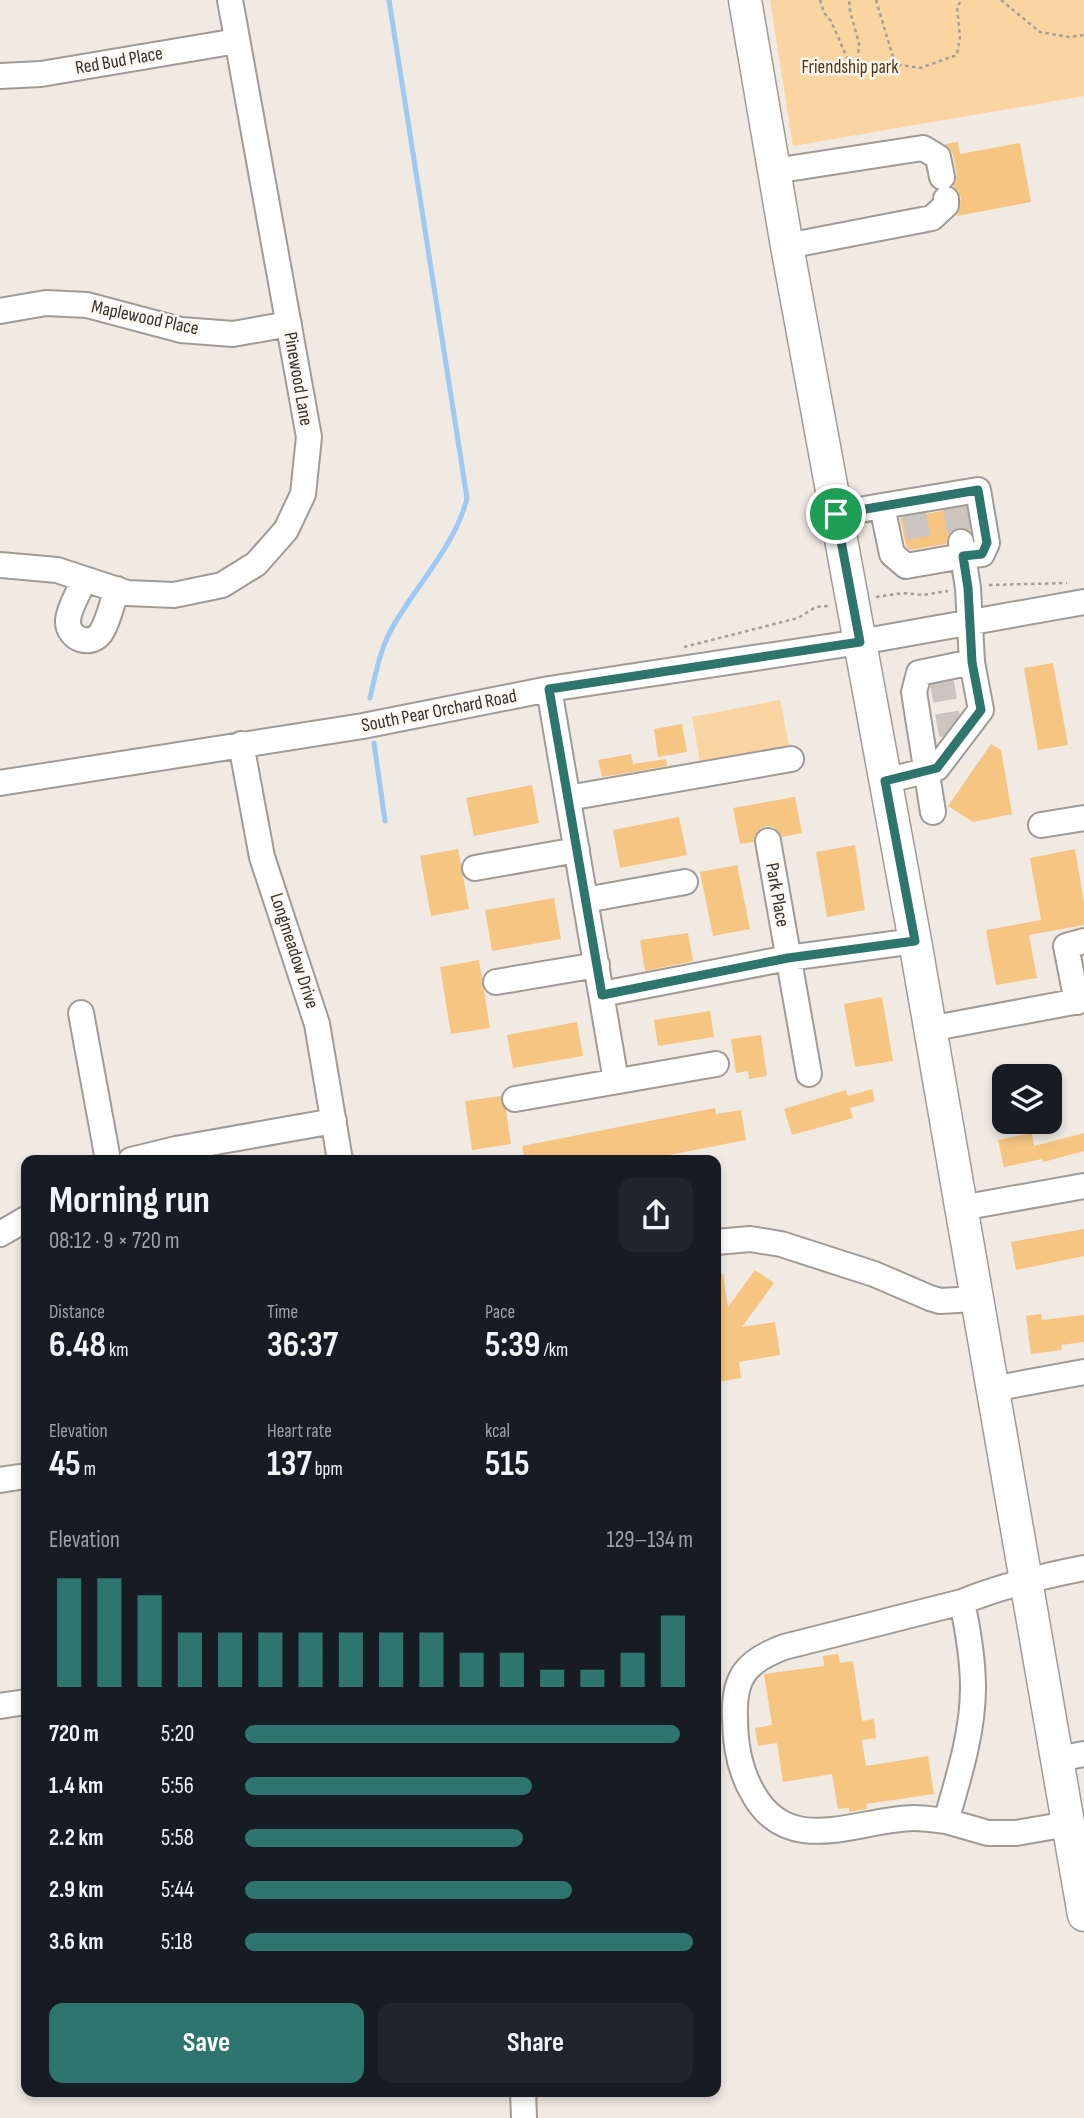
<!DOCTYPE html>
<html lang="en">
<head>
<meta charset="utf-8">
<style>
  body { margin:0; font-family:"Sofia Sans Condensed",sans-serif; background:#20242c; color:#f1f3f6; height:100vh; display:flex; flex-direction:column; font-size:26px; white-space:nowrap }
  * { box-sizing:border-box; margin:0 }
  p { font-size:23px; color:#9ea1a6 }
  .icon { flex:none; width:38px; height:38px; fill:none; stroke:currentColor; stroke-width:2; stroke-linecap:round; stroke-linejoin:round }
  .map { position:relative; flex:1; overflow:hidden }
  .sheet { position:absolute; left:21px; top:1155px; width:700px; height:942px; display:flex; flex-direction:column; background:#171b24; border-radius:14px; box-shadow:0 4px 10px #0003 }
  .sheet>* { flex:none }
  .tools { position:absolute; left:992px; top:1064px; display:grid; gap:14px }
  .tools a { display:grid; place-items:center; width:70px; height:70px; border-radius:14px; background:#171b24; box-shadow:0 4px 10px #0003; font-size:35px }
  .pin { position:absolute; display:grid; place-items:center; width:60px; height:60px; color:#fff; margin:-30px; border:4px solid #fff; border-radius:50%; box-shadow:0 2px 7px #0007 }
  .round { display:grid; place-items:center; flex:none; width:74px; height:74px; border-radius:14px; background:#20242c }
  .headline { display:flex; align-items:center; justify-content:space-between; height:119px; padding:0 28px }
  h1 { font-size:38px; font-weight:700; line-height:52px }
  .stats { display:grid; grid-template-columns:repeat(3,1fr); gap:10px; height:119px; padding:7px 28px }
  .stats div { display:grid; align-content:center }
  .stats b { font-size:35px; font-weight:700 }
  .stats small { font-size:19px; font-weight:400 }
  .stats p { font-size:19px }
  .chart { height:196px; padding:14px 28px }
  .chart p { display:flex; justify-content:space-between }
  .chart svg { width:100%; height:126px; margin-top:7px; stroke:#2e756d; stroke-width:6 }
  .primary-button { display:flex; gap:14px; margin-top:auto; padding:14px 28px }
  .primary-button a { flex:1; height:80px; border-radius:14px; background:#2e756d; color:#fff; font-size:28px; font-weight:700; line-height:80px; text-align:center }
  .primary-button a+a { background:#20242c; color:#f1f3f6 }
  ul { padding:0 28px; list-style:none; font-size:23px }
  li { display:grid; grid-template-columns:112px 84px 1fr; align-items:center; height:52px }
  li i { height:18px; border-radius:9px; background:#2e756d }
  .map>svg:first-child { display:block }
  .green { fill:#fad4a1 }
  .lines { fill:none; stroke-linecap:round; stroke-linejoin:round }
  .stream { stroke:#9dc9f3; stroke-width:5 }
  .building { fill:#f6c582 }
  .minor-tunnel { stroke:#cbc5bf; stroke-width:24; stroke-dasharray:24 12; stroke-linecap:butt }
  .minor-casing { stroke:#a09b94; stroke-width:28 }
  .major-casing { stroke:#a09b94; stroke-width:35 }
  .path { stroke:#a39e98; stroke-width:2.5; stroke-dasharray:3.5 3.5; stroke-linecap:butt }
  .minor { stroke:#fff; stroke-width:24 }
  .major { stroke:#fff; stroke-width:32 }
  .route-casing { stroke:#fff; stroke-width:14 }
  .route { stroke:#2e756d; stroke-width:9 }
  .labels { text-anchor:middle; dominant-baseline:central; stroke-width:5; stroke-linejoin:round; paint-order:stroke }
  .street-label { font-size:19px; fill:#35322f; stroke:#fdf7f0 }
  .park-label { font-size:19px; fill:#513813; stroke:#fdf7f0 }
</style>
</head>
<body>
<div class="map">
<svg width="1084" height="2118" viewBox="0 0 1084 2118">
  <rect width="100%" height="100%" fill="#f0eae3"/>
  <path class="green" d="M770,0h314v96l-291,50z
    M780,700l9,45 -89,17 -8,-45z"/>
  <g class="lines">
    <path class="stream" d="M370,698c5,-22 10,-48 21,-68 24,-44 64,-83 76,-132l-78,-498
      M374,743l11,78"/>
  </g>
  <path class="building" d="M958,142l2,12 60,-11 11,59 -74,14 4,-18 -3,-7 -5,-5 4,-11 -4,-21 -8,-10z
    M966,507l4,24 -10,-4 -8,3 -4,6 -2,8 -36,6 -4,-4 -6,-28z
    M1053,663l15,82 -30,5 -14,-82z
    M682,724l5,28 -29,5 -4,-28z
    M991,744l10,6 11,64 -39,8 -25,-16z
    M631,754l2,10 33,-5 1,7 -65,11 -4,-17z
    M532,785l7,38 -65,13 -8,-38z
    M795,797l7,36 -20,4 -8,-10 -8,-1 -8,4 -5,12 -13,2 -7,-36z
    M679,817l8,38 -67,13 -7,-38z
    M855,845l10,65 -38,7 -11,-65z
    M458,849l11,60 -38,7 -11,-60z
    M1075,849l9,53v23l-55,10 8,43 -41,7 -10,-55 55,-10 -11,-62z
    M737,865l13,64 -37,7 -13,-64z
    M554,898l7,41 -69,12 -7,-41z
    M688,933l5,28 -48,10 -5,-31z
    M479,960l11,68 -39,6 -11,-67z
    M882,997l11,64 -38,6 -11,-63z
    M710,1011l4,26 -56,9 -4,-26z
    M577,1022l6,34 -70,12 -6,-33z
    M761,1035l6,41 -18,3 -1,-8 -12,2 -5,-34z
    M872,1089l3,12 -25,7 3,10 -61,17 -8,-26 62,-19 2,6z
    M501,1096v6l5,8 5,34 -39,6 -7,-49z
    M715,1108l1,6 25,-4 5,30 -103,20h-118l-3,-14z
    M1032,1133l2,13 50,-13v18l-41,11 -1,-3 -38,8 -6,-27z
    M1084,1229v27l-68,14 -5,-28z
    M755,1270l19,13 -32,44 33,-5 5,33 -41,7 2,16 -25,4v-108h7l5,33z
    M1041,1314l1,6 42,-5v27l-23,3 1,5 -31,4 -5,-38z
    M838,1654l2,9 13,-2 9,60 12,-2 2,19 -14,2 4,26 62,-10 6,38 -68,10 1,5 -18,3v-4l-11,1 -6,-35 -49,8 -6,-39 -19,3 -3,-18 17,-3 -8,-51 60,-8 -1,-10z"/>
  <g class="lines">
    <path class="minor-tunnel" d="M955,507l6,35
      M914,514l7,35
      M941,677l10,58"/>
    <defs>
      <path id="minor" d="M0,76l41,-2 196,-33
        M774,171l149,-23 15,9 4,20
        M787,246l145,-28 14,-13v-6
        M0,311l46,-8 41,2 94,25 52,4 56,-10
        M836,514l46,-8
        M0,565l57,5 70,23 47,2 48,-10 34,-21 30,-34 17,-36 6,-57 -79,-437
        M84,579c-4,12 -15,28 -16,41 -1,20 25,28 34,11 7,-12 10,-28 15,-42
        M549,689l67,392
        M241,744l21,113 55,167 23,136
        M885,781l52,-13 44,-58 -9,-48 -4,-74 -5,-32 -57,10 -14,-12 -10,-48 96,-16 9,53 -5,11 -19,2 -2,-14
        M0,783l363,-57 186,-37 311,-47 224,-40
        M568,798l223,-39
        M933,812l-19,-120 5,-19 53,-11
        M1041,825l43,-7
        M768,841l41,233
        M475,868l102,-18
        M585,900l100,-18
        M496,982l101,-17
        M602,994l186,-36 127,-17
        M1077,1002l-11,-56 18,-5
        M81,1013l27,147
        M929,1029l155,-29
        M515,1099l201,-35
        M131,1160l45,-11 158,-28
        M961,1208l123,-22
        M0,1234l26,-15
        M716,1242l34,-3 31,5 93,30 56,24 10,3 36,-2
        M992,1389l92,-17
        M0,1480l26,-4
        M962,1602c6,28 11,56 11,86 0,45 -15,91 -27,133 -10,-1 -21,-3 -32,-3 -56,1 -124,40 -160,-23 -14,-23 -19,-51 -19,-77 -2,-42 12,-57 49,-71z
        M962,1602c39,-16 81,-26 122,-34
        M0,1706l26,-4
        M1057,1759l27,-5
        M946,1821l42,12h28l52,-9
        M523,2091l1,27"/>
      <path id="major" d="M745,0l42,246 128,695 169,974"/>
    </defs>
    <use href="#minor" class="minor-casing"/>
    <use href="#major" class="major-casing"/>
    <path class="path" d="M820,0l4,13 7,8 21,48h5l2,-26 -9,-32 -1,-11
      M876,0l19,64 25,4 37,-13 3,-18 -3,-30 5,-7
      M1001,0l39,32 29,5 15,-2
      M989,585l78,-2
      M876,597l27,-4 20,2 25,-4
      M684,647l114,-29 18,-11 12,-1"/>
    <use href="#minor" class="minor"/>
    <use href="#major" class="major"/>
  </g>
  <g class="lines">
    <defs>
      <path id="route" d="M978,490l9,53 -5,11 -19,2 5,32 4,74 9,48 -44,58 -52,13 30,160 -127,17 -186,37 -53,-306 311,-47 -24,-128z"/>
    </defs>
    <use href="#route" class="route-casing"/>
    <use href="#route" class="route"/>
  </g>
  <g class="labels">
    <g class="street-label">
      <text transform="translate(119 61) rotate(-10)">Red Bud Place</text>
      <text transform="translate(145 318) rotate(12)">Maplewood Place</text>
      <text transform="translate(298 379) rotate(80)">Pinewood Lane</text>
      <text transform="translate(439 711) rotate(-11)">South Pear Orchard Road</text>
      <text transform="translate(777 895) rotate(80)">Park Place</text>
      <text transform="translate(294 951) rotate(72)">Longmeadow Drive</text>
    </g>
    <g class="park-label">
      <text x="850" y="67">Friendship park</text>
    </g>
  </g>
</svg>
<div class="tools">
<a><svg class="icon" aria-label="layers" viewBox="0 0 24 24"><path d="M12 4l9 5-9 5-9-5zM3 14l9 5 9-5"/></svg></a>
</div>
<div class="pin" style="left:836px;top:514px;background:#1e9e55"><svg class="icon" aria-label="arrive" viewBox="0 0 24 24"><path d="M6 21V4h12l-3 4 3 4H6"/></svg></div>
<section class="sheet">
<div class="headline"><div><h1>Morning run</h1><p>08:12 · 9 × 720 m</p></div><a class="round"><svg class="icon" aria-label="share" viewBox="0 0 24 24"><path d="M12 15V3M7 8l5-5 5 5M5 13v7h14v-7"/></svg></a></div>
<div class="stats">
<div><p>Distance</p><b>6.48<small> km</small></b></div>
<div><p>Time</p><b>36:37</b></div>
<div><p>Pace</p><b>5:39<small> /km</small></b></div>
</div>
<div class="stats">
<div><p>Elevation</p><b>45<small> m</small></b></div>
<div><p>Heart rate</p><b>137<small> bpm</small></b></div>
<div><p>kcal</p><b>515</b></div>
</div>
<div class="chart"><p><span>Elevation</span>129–134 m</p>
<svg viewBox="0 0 160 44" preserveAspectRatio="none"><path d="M5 44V6M15 44V6M25 44V12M35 44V25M45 44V25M55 44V25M65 44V25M75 44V25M85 44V25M95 44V25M105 44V32M115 44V32M125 44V38M135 44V38M145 44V32M155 44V19"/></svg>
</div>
<ul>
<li><b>720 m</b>5:20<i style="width:97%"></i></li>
<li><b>1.4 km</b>5:56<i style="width:64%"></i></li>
<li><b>2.2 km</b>5:58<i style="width:62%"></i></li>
<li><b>2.9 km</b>5:44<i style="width:73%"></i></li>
<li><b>3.6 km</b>5:18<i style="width:100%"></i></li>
</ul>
<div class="primary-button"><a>Save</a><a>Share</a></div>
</section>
</div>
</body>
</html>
